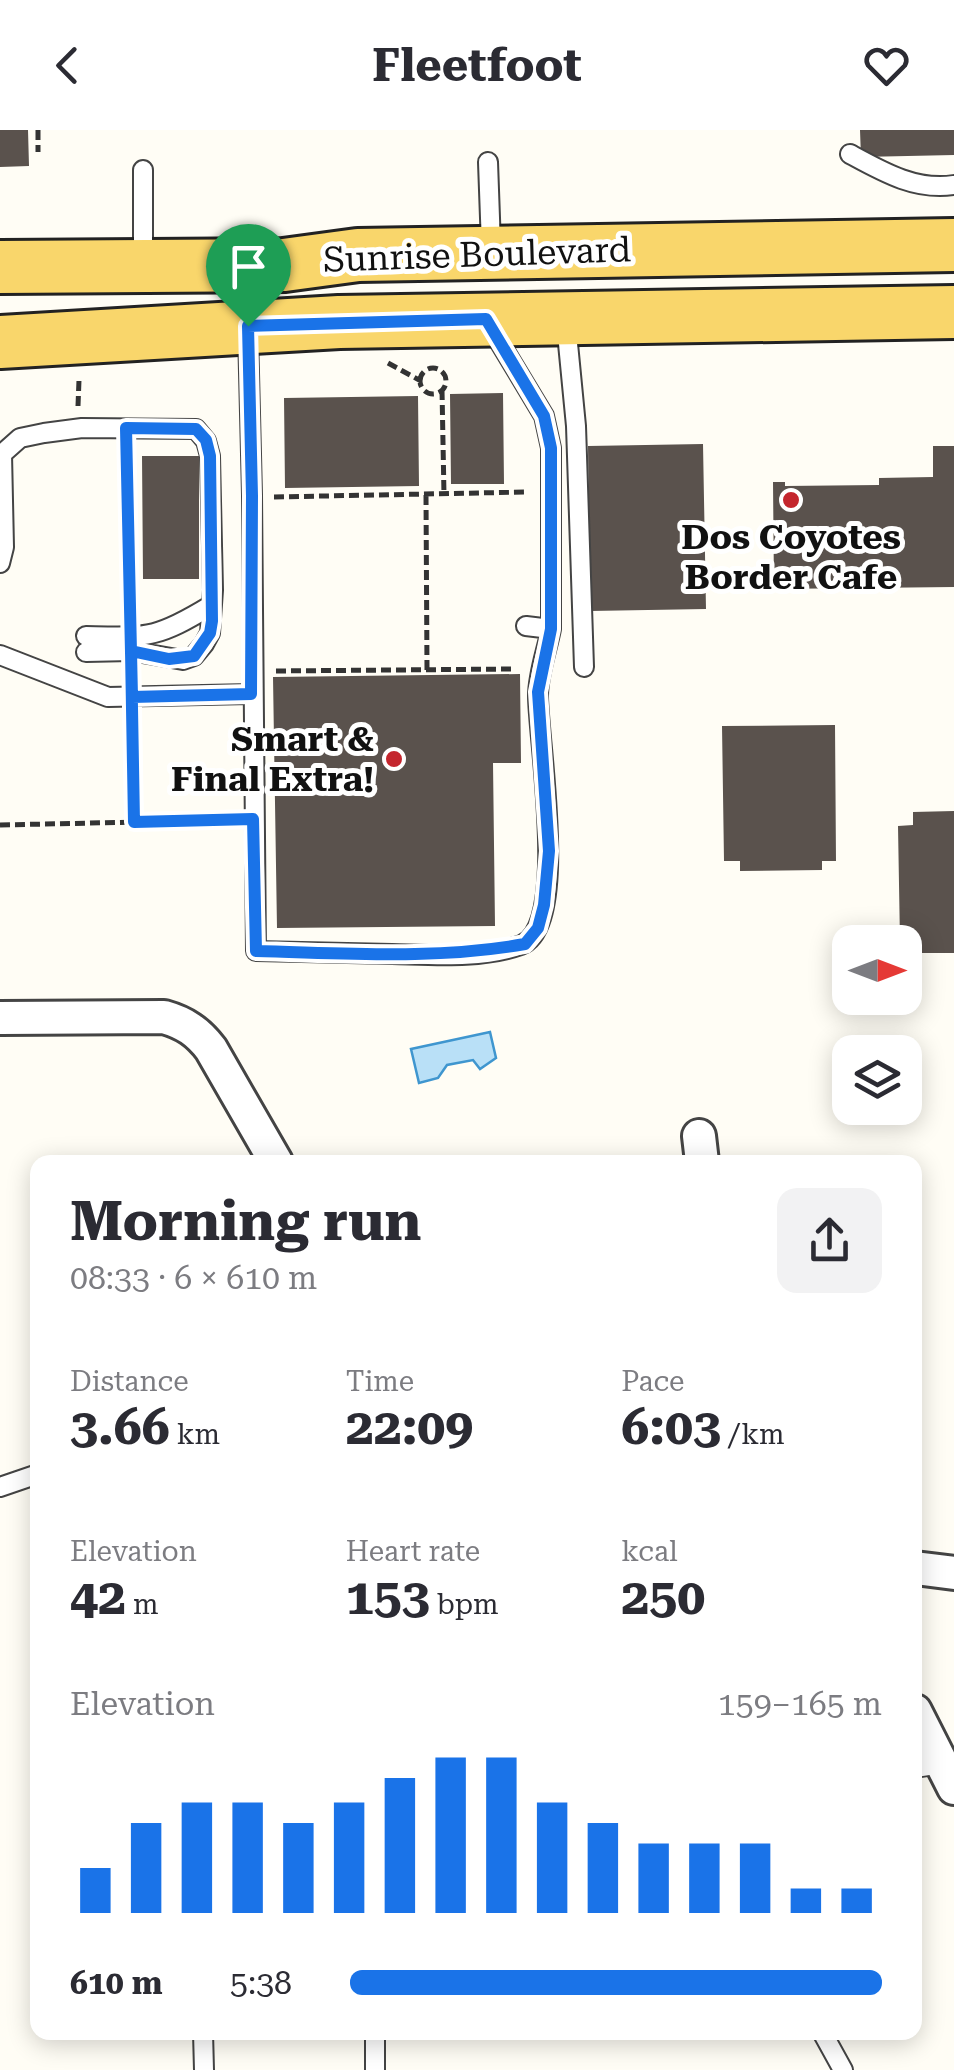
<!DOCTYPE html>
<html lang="en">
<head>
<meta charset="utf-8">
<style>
  body { margin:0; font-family:"Roboto Serif",serif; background:#f2f2f3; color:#2b2b33; height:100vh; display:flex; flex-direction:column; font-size:38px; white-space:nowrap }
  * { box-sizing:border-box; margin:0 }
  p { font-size:32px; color:#7c7c81 }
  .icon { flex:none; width:55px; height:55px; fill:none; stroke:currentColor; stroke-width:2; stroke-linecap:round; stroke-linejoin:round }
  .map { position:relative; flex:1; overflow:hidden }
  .panel { position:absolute; left:30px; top:1025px; width:892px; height:885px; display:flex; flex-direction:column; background:#fff; border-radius:20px; box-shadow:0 5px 25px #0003 }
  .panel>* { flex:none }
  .needle { width:65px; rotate:90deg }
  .controls { position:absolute; left:832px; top:795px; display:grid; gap:20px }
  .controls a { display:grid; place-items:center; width:90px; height:90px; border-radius:20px; background:#fff; box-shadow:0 5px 25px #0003; font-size:50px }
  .pin { position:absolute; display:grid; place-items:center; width:85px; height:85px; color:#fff; margin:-102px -42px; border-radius:50% 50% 50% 0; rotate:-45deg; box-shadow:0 0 10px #0007 }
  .pin .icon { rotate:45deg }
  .round { display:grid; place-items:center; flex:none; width:105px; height:105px; border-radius:20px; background:#f2f2f3 }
  .headline { display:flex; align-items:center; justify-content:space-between; height:170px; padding:0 40px }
  h1 { font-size:55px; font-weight:700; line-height:75px }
  .figures { display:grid; grid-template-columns:repeat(3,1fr); gap:15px; height:170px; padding:10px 40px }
  .figures div { display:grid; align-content:center }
  .figures b { font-size:50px; font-weight:700 }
  .figures small { font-size:28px; font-weight:400 }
  .figures p { font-size:28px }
  .chart { height:280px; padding:20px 40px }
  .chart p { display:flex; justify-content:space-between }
  .chart svg { width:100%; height:180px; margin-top:10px; stroke:#1a73e8; stroke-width:6 }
  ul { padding:0 40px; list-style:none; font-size:32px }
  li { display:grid; grid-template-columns:160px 120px 1fr; align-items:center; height:75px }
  li i { height:25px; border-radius:12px; background:#1a73e8 }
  header { display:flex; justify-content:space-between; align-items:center; height:130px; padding:0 40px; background:#fff; font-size:45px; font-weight:700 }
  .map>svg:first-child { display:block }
  .water { fill:#b9e0f7; stroke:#3f96cf; stroke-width:2.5 }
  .building { fill:#5a524d }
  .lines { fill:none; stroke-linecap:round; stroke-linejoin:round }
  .lane-casing { stroke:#444; stroke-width:22 }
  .street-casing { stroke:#444; stroke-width:38 }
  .primary-casing { stroke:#222; stroke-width:58 }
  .path { stroke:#333; stroke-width:5; stroke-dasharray:10 5; stroke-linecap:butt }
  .lane { stroke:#fff; stroke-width:18 }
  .street { stroke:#fff; stroke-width:32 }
  .primary { stroke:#f9d66b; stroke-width:52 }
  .route-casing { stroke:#fff; stroke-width:20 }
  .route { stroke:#1a73e8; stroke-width:12 }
  .poi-dot { fill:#c4262e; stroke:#fff; stroke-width:4 }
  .labels { text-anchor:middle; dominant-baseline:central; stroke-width:10; stroke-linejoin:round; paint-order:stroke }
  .street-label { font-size:35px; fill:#111; stroke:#fff }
  .poi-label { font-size:35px; font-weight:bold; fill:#111; stroke:#fff }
</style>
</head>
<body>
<header><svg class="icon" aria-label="back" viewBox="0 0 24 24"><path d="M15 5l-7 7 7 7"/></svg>Fleetfoot<svg class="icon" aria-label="heart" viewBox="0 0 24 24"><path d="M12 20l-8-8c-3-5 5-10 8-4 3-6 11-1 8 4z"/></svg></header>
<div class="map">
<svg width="954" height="1940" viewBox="0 0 954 1940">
  <rect width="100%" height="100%" fill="#fffdf5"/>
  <path class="water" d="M490,902l6,26 -16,11 -7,-9 -26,5 -9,13 -19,5 -8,-34z"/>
  <path class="building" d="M0,0h28l1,36 -29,1z
    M860,0h94v25l-93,2z
    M503,263l1,91h-53l-1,-90z
    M418,266l1,90 -134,2 -1,-90z
    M703,314l3,165 -116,2 -2,-165z
    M933,316h21v141l-180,2 -1,-107h12v4l94,-1v-7l54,-1z
    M142,326h57v123h-56z
    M520,544l1,89h-28l2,163 -218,2 -4,-251z
    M835,595l1,136h-14v9l-82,1v-10h-16l-2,-135z
    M954,681v142h-49v-11h-5l-2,-116 15,-1v-13z"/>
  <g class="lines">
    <defs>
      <path id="lane" d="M850,24c33,18 66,37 104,31
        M488,32l3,84
        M143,40v90
        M566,193l10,103 8,241
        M491,198l53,88 7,32v181l-25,-3
        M248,202l4,163 4,456c45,1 91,2 136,3 41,1 90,5 129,-9 49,-18 17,-205 17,-249 0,-22 9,-46 13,-67
        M0,433l4,-16 -2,-93 18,-16 24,-5 38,-5 114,1 10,12 4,15 3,134 -3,43 -6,11 -10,12 -11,4 -52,-9 -45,1
        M86,506c62,1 70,3 124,-30
        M0,525l108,42 143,-3
        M0,1357l38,-13
        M915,1638l26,-4
        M203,1902l1,38
        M375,1902v38
        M822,1902l21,38"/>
      <path id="street" d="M0,888l164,-1c21,6 34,15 47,32l65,113
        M699,1006l3,26
        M915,1438l39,5
        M915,1581l39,77"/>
      <path id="primary" d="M0,137l284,-2 74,-10 596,-10
        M0,212l339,-20 615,-10"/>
    </defs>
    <use href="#lane" class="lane-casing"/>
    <use href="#street" class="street-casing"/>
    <use href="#primary" class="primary-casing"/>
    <path class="path" d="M38,0v22
      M388,233l33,18
      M420 251a13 13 0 1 1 26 0a13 13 0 1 1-26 0Z
      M442,260l2,105
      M78,276l1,-26
      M127,320l3,164
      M426,365l1,175
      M274,367l254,-5
      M276,541l237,-2
      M132,590l2,102
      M0,695l232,-5"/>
    <use href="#lane" class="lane"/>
    <use href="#street" class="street"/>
    <use href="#primary" class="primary"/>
  </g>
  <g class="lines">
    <defs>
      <path id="route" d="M248,196l4,170 -1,198 -119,3c-2,-90 -4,-179 -6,-269l70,1 10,11 4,16 2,165 -2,12 -16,23 -25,3 -38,-8 3,171 119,-3 3,132c90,2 180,9 269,-7l13,-16 6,-23 5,-54 -11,-159 13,-63v-181l-7,-32 -58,-97 -238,7"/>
    </defs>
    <use href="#route" class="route-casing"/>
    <use href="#route" class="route"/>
  </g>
  <g class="poi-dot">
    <circle cx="791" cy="370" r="10"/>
    <circle cx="394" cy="629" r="10"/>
  </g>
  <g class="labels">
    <g class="street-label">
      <text transform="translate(477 125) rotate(-2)">Sunrise Boulevard</text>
    </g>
    <g class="poi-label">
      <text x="791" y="407">Dos Coyotes<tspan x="791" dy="40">Border Cafe</tspan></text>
      <text x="374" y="609" text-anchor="end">Smart &amp;<tspan x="374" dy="40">Final Extra!</tspan></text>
    </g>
  </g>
</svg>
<div class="controls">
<a><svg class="needle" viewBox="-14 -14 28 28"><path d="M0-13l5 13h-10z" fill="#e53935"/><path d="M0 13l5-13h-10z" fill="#7c7c81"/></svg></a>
<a><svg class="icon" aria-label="layers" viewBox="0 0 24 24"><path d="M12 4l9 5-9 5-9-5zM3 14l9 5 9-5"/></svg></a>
</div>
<div class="pin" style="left:248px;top:196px;background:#1e9e55"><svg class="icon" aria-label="arrive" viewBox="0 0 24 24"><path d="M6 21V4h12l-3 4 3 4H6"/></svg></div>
<section class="panel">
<div class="headline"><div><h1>Morning run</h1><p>08:33 · 6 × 610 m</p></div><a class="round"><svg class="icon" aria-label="share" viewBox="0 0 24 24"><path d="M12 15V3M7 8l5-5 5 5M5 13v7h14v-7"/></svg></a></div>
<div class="figures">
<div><p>Distance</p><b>3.66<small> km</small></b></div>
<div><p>Time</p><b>22:09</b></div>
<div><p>Pace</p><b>6:03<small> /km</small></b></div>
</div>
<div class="figures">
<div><p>Elevation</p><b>42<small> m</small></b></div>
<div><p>Heart rate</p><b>153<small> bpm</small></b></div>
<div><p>kcal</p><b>250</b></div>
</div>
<div class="chart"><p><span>Elevation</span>159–165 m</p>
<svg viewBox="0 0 160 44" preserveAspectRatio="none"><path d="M5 44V33M15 44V22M25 44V17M35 44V17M45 44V22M55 44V17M65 44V11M75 44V6M85 44V6M95 44V17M105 44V22M115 44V27M125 44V27M135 44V27M145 44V38M155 44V38"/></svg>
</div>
<ul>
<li><b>610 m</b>5:38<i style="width:100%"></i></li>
</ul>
</section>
</div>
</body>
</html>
